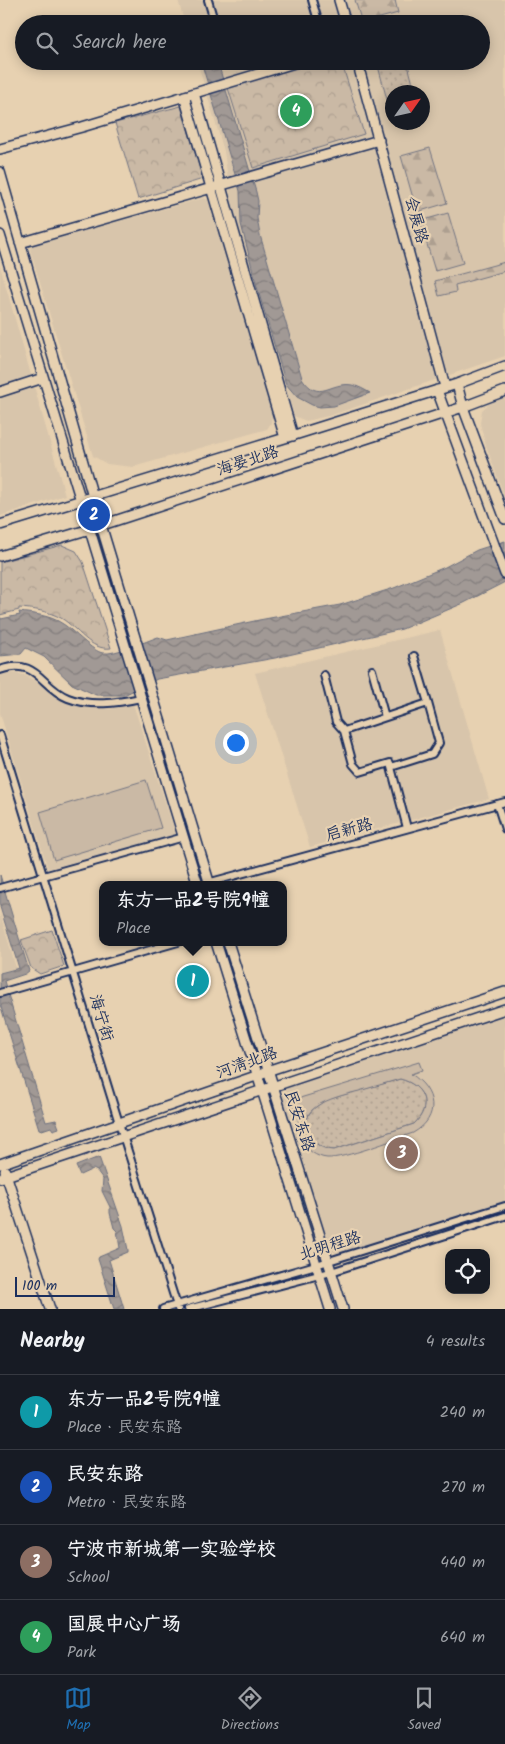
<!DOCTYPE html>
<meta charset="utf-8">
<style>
:root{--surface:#171b24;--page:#242831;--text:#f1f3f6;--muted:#9ea1a6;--line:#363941;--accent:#1f6fb2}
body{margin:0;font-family:Kalam,"LXGW WenKai TC",sans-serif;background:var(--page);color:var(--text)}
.controls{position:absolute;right:15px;bottom:15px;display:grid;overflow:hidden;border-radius:10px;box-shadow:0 2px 12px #0003}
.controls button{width:45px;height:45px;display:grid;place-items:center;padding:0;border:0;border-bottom:1px solid var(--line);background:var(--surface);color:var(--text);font:25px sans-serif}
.compass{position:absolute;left:385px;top:85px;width:45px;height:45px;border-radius:50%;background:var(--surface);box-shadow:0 2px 12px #0003;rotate:56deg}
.scale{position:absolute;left:15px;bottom:12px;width:100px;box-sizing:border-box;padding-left:5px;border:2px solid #1b2f5e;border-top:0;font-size:14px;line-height:18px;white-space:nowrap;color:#1b2f5e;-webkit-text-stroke:4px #e7d1b1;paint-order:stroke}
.you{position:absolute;left:235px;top:742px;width:18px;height:18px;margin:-12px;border:4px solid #fff;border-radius:50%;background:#1a73e8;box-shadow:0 0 0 8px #1a73e833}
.badge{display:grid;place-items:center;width:32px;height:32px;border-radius:50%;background:var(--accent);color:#fff;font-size:16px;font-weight:700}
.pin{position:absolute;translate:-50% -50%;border:2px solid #fff;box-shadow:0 1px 5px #0006}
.popup{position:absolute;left:99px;top:881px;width:188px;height:65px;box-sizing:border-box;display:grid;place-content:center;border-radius:10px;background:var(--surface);filter:drop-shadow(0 1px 4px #0005);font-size:16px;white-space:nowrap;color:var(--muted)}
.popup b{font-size:19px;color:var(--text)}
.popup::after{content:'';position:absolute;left:50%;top:100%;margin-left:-10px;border:10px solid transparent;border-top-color:var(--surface)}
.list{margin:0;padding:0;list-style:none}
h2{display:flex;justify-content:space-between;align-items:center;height:65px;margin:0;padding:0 20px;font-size:21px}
h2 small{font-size:16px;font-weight:400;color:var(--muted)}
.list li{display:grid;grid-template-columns:32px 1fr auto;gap:15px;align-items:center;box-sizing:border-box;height:75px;padding:0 20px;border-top:1px solid var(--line)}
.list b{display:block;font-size:19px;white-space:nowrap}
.list p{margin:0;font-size:16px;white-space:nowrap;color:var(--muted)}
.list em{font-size:16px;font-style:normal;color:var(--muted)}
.icon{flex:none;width:28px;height:28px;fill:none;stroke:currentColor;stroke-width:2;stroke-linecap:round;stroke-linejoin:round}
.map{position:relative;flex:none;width:505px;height:1309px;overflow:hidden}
.search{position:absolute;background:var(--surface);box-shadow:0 2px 12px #0003;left:15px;right:15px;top:15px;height:55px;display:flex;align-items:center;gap:12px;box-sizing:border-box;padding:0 18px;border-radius:28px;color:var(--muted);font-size:19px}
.sheet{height:365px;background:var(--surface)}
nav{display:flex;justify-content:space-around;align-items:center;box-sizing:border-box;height:70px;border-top:1px solid var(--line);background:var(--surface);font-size:14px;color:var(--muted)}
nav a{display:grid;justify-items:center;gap:2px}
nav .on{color:var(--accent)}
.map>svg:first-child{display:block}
.built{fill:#d8c5ab;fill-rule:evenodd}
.grass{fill:url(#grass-dots);stroke:#727482}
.forest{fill:url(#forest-firs);stroke:#727482}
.park{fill:url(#park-crowns);stroke:#727482}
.garden{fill:#cab9a5;stroke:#727482;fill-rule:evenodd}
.water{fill:url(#water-waves);stroke:#6b6f7f}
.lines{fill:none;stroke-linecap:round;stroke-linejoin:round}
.street-casing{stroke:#1b2f5e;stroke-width:10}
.secondary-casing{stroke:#1b2f5e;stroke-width:12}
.street{stroke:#e7d1b1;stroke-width:6}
.secondary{stroke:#e7d1b1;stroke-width:9}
.labels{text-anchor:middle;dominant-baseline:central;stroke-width:4.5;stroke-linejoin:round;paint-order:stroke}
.street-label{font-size:16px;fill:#1b2f5e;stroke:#e7d1b1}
</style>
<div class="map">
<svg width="505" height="1309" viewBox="0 0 505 1309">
<defs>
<pattern id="grass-dots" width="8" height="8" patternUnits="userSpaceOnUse" patternTransform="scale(1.25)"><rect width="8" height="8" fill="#cab9a5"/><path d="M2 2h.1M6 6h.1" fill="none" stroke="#ad9f90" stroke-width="1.8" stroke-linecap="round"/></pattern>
<pattern id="forest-firs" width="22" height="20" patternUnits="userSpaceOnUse" patternTransform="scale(1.25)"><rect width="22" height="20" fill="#cab9a5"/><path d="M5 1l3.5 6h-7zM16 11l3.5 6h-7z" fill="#ad9f90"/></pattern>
<pattern id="park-crowns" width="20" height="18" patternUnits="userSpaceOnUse" patternTransform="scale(1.25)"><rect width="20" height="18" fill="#cab9a5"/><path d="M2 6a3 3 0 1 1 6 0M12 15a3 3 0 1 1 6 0" fill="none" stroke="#ad9f90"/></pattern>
<pattern id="water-waves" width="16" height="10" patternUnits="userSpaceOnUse" patternTransform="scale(1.25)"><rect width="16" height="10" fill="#a19995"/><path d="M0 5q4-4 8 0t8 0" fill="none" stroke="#827d7d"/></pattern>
</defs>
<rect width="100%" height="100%" fill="#e7d1b1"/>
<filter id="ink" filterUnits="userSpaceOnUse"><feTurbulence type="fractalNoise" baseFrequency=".02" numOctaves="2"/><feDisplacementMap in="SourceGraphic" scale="10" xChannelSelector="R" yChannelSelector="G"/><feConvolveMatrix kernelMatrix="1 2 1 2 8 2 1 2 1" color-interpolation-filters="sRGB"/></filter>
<g filter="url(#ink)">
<path class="built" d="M 178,0 L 505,0 L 505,356 L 332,415 L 306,421 L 294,416 L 248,265 L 232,207 L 224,151 L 197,61 L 481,61 L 481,24 L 185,24 ZM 392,92 L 422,92 L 422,122 L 392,122 Z
M 204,198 L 208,200 L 272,414 L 271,423 L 267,429 L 133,467 L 107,464 L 93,456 L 30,250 L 32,245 Z
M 0,266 L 65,495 L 0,516 Z
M 505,397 L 505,498 L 485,443 L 480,423 L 482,410 L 489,404 Z
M 440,630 L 489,799 L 310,847 L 255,673 Z
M 10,672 L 24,675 L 39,683 L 52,695 L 80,706 L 110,709 L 133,704 L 176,835 L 48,869 L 0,713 L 0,674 Z
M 0,913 L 16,968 L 0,973 Z
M 505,1015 L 505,1202 L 346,1253 L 337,1253 L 330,1250 L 283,1103 L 283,1094 L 290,1085 Z"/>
<path class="grass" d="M 396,61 L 407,61 L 415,92 L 392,92 L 392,110 L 390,111 L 378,66 Z
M 400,1079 C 424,1085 433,1106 414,1124 L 334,1150 L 321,1148 L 309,1135 L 306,1122 L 309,1114 L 314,1108 L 325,1100 Z"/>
<path class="forest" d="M 355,0 L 395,0 L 398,13 L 362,23 Z
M 430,148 L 447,203 L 417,212 L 401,156 Z
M 448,213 L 463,263 L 435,271 L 420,221 Z
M 505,262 L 505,271 L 455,285 L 456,292 L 439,296 L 435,281 Z"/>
<path class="park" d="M 315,61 L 341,61 L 364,134 L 253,168 L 228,88 Z
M 181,106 L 203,179 L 138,199 L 115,123 Z
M 62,545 L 76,551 L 83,562 L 111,648 C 90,651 78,628 61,618 C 48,611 34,609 19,608 L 19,610 L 0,615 L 0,562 Z
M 52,930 L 64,966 L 40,974 L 31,968 L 21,940 Z"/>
<path class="garden" d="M 146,780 L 161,828 L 54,860 L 40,812 Z
M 419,1062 L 422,1070 L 411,1074 C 436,1090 441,1117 413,1133 C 393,1140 344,1159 327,1158 C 316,1157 307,1150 302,1141 C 296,1129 297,1119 304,1108 L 293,1110 L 290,1101 ZM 400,1079 C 424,1085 433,1106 414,1124 L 334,1150 C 323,1149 314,1145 309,1134 C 294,1105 340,1096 359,1091 C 373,1087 386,1083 400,1079 Z"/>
<path class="water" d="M 218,63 L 256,192 L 258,201 L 257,218 L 260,235 L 302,378 C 319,404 330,381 352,385 C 358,386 365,390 370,393 L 334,406 L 320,407 L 312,405 L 297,397 L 286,384 L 257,287 L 241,224 L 240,191 L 203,68 Z
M 505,541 L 505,582 L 464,603 L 402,629 L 275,658 L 157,679 L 124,695 L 96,695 L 72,684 L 44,657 L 26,648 L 21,654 L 0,656 L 0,617 L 1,619 L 20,615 L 19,612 C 34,614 50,615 63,624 C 73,630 93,652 103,653 C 114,655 147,641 158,637 L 167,640 L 259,620 L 340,605 L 394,588 L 445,567 L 477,550 Z
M 0,875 L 29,971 L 25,974 L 4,981 L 46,1122 L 56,1120 L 59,1128 L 53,1130 L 51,1127 L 42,1130 L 39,1129 L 0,1004 L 0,973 L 19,968 L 0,907 Z
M 99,1157 L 123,1226 L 128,1250 L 128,1252 L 109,1260 L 124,1309 L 114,1309 L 98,1259 L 99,1257 L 120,1248 L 117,1231 L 114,1228 L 110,1213 L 110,1207 L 102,1191 L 103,1179 L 97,1171 L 93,1169 L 80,1175 L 76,1166 Z"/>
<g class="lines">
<defs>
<path id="street" d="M 208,0 L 215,24
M 312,0 L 319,24
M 414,656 L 428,703
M 0,670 C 38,657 40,687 68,698 C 91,707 117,703 141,698
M 372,670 L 385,717
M 324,675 L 336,722 L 344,731
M 0,735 L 119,1123 L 178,1309
M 391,767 L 432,754 L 439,743 L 428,703 L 344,731 L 353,764 L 360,772 L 390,763 L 392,771 L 407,828
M 497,804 L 505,829
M 200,885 L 505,802
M 0,888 L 184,837
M 0,993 L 178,942
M 163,1309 L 316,1265 L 505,1206
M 188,1309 L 331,1272 L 505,1216"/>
<path id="secondary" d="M 339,0 L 346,24
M 357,61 L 445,387
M 194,93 L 293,436
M 184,96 L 285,438
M 0,149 L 82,127 L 301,61
M 0,172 L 101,525 L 210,885
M 0,235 L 198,885
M 20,243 L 379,140
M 457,384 L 463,407 L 505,519
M 437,390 L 505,574
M 0,392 L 43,378
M 0,525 L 285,438 L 457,384 L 505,366
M 0,556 L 90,529 L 463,407 L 505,391
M 216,942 L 330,1309
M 228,942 L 343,1309
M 0,1164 L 256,1076 L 267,1071 L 505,992
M 5,1171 L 50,1309
M 0,1178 L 505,1009"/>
</defs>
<use href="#street" class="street-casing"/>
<use href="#secondary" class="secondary-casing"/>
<use href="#street" class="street"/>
<use href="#secondary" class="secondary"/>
</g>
</g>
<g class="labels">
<g class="street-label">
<text transform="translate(416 220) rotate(75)">会展路</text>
<text transform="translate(248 461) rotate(-18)">海晏北路</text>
<text transform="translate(349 830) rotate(-15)">启新路</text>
<text transform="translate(101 1018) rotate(73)">海宁街</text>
<text transform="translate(247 1063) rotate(-20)">河清北路</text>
<text transform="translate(299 1121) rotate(72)">民安东路</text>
<text transform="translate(330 1246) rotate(-17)">北明程路</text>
</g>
</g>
</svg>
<div class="controls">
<button><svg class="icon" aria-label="locate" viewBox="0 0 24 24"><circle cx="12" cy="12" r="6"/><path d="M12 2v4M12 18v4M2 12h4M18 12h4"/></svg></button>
</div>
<svg class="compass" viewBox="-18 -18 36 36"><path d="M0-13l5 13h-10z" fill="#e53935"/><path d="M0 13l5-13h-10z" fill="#9ea1a6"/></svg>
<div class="scale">100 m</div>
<div class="you"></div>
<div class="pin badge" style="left:193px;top:981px;background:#0f9aa8">1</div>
<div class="popup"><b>东方一品2号院9幢</b>Place</div>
<div class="pin badge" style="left:94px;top:515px;background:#1a4fb4">2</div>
<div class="pin badge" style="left:402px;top:1153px;background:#8d6e63">3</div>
<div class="pin badge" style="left:296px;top:111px;background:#2e9e5b">4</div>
<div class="search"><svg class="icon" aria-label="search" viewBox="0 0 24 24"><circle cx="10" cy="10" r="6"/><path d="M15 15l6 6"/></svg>Search here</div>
</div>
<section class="sheet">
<h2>Nearby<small>4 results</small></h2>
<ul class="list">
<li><span class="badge" style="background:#0f9aa8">1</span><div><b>东方一品2号院9幢</b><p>Place · 民安东路</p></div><em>240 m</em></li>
<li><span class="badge" style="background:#1a4fb4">2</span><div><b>民安东路</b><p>Metro · 民安东路</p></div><em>270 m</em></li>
<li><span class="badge" style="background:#8d6e63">3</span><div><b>宁波市新城第一实验学校</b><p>School</p></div><em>440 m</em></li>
<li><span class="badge" style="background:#2e9e5b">4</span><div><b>国展中心广场</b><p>Park</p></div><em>640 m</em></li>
</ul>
</section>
<nav>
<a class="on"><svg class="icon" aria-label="map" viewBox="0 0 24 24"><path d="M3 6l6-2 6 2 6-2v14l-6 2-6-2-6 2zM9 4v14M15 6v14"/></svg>Map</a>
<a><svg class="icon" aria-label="directions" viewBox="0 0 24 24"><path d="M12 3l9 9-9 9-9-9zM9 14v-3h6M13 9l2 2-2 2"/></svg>Directions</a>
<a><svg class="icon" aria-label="saved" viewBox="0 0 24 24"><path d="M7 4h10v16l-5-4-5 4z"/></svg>Saved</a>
</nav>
